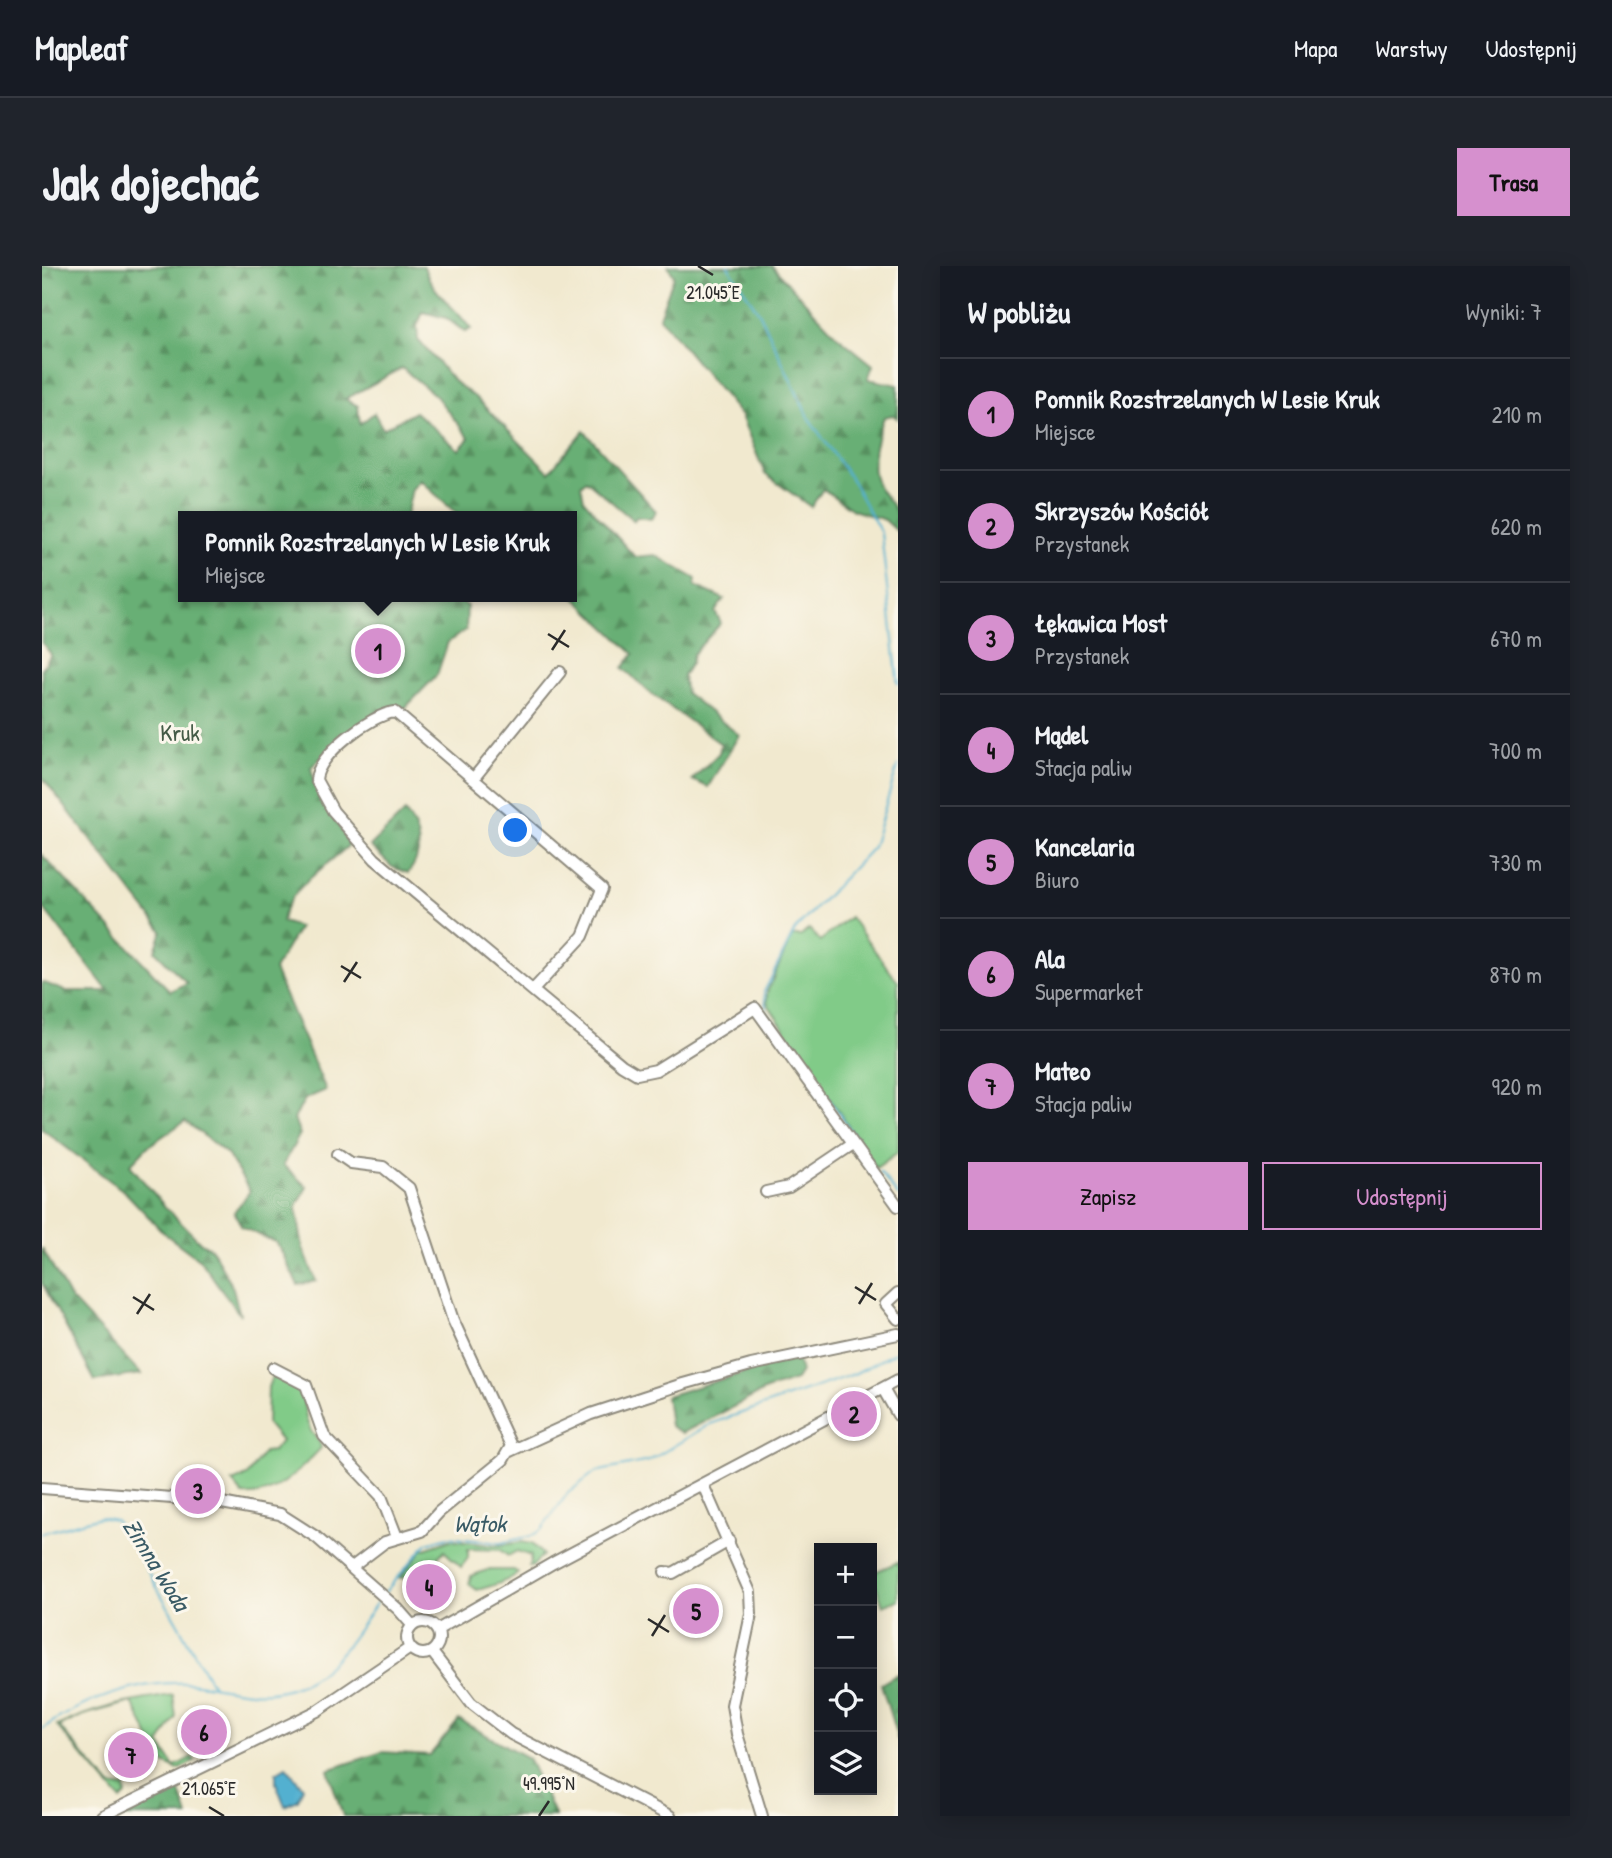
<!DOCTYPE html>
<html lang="pl">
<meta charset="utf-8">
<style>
:root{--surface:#171b24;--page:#20242c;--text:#f1f3f6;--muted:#9ea1a6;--line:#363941;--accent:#d690ce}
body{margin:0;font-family:"Patrick Hand",sans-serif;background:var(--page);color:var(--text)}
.controls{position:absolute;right:21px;bottom:21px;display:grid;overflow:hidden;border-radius:0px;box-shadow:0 4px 18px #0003}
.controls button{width:63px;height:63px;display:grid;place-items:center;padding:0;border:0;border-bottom:2px solid var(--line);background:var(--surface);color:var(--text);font:35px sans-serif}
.you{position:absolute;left:474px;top:565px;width:24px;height:24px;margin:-18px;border:5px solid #fff;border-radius:50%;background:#1a73e8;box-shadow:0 0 0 10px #1a73e833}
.badge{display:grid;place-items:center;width:46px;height:46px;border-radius:50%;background:var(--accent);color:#111;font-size:23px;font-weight:700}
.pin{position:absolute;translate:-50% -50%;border:4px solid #fff;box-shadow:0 2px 7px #0006}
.popup{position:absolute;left:136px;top:245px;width:399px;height:91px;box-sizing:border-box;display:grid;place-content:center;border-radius:0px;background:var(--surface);filter:drop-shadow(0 2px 5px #0005);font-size:23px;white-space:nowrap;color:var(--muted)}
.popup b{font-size:26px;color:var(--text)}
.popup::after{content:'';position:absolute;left:50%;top:100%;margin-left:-14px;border:14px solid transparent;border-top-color:var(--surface)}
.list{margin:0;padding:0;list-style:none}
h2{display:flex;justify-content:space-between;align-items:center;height:91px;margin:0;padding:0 28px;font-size:30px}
h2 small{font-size:23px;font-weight:400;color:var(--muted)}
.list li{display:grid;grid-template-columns:46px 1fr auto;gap:21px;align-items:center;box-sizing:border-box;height:112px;padding:0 28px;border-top:2px solid var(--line)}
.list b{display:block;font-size:26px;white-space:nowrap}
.list p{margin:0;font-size:23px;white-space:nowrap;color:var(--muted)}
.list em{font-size:23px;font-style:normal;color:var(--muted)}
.actions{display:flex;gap:14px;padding:21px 28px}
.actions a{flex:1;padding:16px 0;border:2px solid var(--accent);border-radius:0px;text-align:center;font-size:24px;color:var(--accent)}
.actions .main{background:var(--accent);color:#111}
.icon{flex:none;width:38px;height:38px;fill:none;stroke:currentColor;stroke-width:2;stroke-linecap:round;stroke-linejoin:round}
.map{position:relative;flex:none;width:856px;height:1550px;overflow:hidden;border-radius:0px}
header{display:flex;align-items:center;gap:42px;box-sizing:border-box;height:98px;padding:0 35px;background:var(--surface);border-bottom:2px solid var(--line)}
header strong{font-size:33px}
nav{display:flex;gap:38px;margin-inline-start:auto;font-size:24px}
.intro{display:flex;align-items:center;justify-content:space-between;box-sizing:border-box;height:168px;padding:0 42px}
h1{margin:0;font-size:49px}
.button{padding:18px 32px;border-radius:0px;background:var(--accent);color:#111;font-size:24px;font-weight:700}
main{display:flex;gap:42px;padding:0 42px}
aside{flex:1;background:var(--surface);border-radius:0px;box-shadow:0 4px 18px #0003}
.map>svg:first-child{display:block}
.grass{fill:#81cb88;stroke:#567b5a;stroke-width:2}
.forest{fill:url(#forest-firs);stroke:#4a6d50;stroke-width:2;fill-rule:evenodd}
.water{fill:#52b0d0;stroke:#3e6e7e;stroke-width:2}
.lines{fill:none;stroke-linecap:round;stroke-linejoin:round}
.stream{stroke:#52b0d0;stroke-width:2}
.minor-casing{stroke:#8e8a7d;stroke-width:14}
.minor{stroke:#fff;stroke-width:10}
.ticks{fill:none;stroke:#2b2b2b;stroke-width:2.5}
.labels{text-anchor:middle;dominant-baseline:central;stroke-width:6;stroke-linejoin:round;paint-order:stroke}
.park-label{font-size:23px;fill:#455b47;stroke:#fbf7ec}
.water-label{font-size:24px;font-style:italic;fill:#395a65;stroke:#fbf7ec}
.ticks-label{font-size:18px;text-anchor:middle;fill:#2b2b2b;stroke:#fbf7ec;stroke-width:6;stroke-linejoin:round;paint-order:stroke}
</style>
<header>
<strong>Mapleaf</strong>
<nav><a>Mapa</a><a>Warstwy</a><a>Udostępnij</a></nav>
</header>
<div class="intro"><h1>Jak dojechać</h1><a class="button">Trasa</a></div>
<main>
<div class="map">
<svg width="856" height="1550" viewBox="0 0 856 1550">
<defs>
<pattern id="forest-firs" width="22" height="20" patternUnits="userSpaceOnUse" patternTransform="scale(1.75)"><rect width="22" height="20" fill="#68af74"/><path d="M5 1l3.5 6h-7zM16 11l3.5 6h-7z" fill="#568f5f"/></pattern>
</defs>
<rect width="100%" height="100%" fill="#fbf7ec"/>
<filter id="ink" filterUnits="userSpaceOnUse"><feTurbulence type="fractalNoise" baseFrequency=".0143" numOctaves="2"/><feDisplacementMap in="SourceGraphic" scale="14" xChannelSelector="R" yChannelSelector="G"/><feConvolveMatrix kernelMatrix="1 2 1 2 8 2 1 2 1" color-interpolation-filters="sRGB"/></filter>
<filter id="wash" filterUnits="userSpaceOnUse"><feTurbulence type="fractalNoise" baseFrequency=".00686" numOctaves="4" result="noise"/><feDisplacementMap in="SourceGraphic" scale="28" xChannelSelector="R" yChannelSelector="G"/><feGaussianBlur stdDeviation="1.57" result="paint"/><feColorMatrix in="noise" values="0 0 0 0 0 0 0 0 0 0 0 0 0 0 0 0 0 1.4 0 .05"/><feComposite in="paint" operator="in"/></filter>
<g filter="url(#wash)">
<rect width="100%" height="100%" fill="#f1e9cf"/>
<path class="grass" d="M 808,651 L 856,716 L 856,886 L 834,902 L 725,737 L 725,726 L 750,670 L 759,670 L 767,663 L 778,675 Z
M 230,1111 C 273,1118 255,1134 268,1163 C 271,1171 278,1172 279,1182 C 259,1203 232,1233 201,1229 L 190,1216 L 205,1210 L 222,1186 L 231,1185 L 239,1175 L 225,1158 L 226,1121 Z
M 408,1274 L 452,1280 L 480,1276 L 490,1278 L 501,1289 L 490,1301 L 487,1300 L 489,1290 L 475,1285 L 466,1290 L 458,1284 L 426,1283 L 426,1292 L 419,1301 L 402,1285 L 378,1310 L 358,1312 L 380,1284 Z
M 856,1296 L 856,1334 L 841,1340 L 830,1307 Z
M 445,1304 L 472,1304 L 476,1307 C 467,1315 447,1321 435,1324 L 427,1318 L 429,1310 Z
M 131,1429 L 134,1451 L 118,1477 L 132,1501 L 150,1491 L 153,1495 L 136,1504 L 120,1496 L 90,1436 L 41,1449 L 17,1461 L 69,1520 L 83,1522 L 84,1529 L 79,1534 L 15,1460 C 53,1441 89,1435 131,1429 Z"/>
<path class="forest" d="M 0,0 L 382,0 C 388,25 414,42 429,63 L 423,66 L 404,52 L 381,46 L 375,60 L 376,74 L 414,117 L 433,131 L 507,206 L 542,165 L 614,245 L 609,253 L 594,251 L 592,255 L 544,214 L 539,219 L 542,234 L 593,291 L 613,289 L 654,313 L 653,320 L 682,333 L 673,346 L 679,357 L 651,388 L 649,397 L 641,410 L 644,427 L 697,469 L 666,521 L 650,514 L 677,487 L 679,478 L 607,426 L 581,402 L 592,388 L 530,329 L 530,250 L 417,250 L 378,214 L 370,223 L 364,250 L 142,250 L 142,331 L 415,331 L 425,340 L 424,364 L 406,376 L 395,409 L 363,442 L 321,455 L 269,501 L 272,515 L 307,579 C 285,600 243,625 240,656 L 257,661 L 232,704 L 284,824 L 263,833 L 252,853 L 258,868 L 241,899 L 265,921 L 254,941 L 261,982 L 274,1015 L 256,1019 L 235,977 L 200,961 L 192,946 L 208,925 L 185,888 L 143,855 L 105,881 L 88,899 L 124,942 L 159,977 L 170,983 L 191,1022 L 198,1049 L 158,994 L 123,968 L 83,926 L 0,863 L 0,716 L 23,725 L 66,725 L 0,640 L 0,589 L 128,725 L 145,717 L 113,685 L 120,665 L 0,511 L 0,403 L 9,388 L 0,377 ZM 360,102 L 393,129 L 427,172 L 417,184 L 373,146 L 341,163 L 332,147 L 318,158 L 316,140 L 303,133 Z
M 626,0 L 730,0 L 795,70 L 831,99 L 826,113 L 856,119 L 856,153 L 851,149 L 842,151 C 835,168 828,194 833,212 C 840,237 856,230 856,266 L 843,254 L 811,244 L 781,223 L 769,241 L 723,208 L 699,150 L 617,51 L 632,10 Z
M 363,546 C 379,565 382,588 366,607 L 350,601 L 328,580 Z
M 0,982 L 27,1031 L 99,1108 L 53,1115 L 0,1017 Z
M 754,1085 L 759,1106 L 754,1114 L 724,1124 L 640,1167 L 628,1160 L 624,1130 L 734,1097 Z
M 856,1408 L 856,1474 L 839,1418 Z
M 417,1454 L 486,1492 L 513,1550 L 301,1550 L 286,1504 L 340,1486 L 388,1489 Z
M 137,1523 L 146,1550 L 82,1550 Z"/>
<path class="water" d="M 244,1501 L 261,1521 L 256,1534 L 243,1540 L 234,1517 L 234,1507 Z"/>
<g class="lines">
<path class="stream" d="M 686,0 L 718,48 L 766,151 L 809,213 L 839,267 L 856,418
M 777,818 L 724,745 L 722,726 L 753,664 L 831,581 L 856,499
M 784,828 L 817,877
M 838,906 L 856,930
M 0,1267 L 58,1251 L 73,1254 L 88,1274 L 171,1420
M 343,1326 L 385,1277 L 406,1271 L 458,1277 L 489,1270 L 499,1264 L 526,1227 L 553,1206 L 607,1195 L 668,1158 L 812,1108 L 856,1085
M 0,1463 C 38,1435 98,1414 147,1417 C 193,1421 222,1438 267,1414 C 297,1397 318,1361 337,1333"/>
</g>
</g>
<g filter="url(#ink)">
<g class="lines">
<defs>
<path id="minor" d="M 431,513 L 518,406
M 491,724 L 541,670 L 560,623 L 353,446 C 328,449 275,489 274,514 L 291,545 L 333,593 L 580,799 L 595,808 L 614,804 L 713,742 L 856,940
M 296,888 L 309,897 L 341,901 L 367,922 L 411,1054 L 469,1180 L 461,1194 L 397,1246 L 380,1265 L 343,1276 L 309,1302
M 724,926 L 747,921 L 811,878
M 856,1027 L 844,1038 L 856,1053
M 231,1102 L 264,1119 L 282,1170 L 339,1230 L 355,1271
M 841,1123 L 856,1149
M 468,1185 L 549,1148 L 641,1118 L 709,1099 L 856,1068
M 661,1219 L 708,1326 L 709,1348 L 690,1439 L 695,1468 L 720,1550
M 0,1222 L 169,1235 L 238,1248 L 274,1271 L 356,1343 L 370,1359
M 623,1306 L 631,1307 L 687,1275
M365 1372a16 16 0 1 1 32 0a16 16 0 1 1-32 0Z
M 395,1364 L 511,1297 L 856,1114
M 390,1386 L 429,1437 L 469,1468 L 628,1550
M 60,1550 L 275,1445 L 368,1382"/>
</defs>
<use href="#minor" class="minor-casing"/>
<use href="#minor" class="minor"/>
</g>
</g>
<path class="ticks" d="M 656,0 L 671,9M 506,368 L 527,381M 510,384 L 523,364M 299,700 L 319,712M 302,716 L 315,696M 813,1021 L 834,1034M 91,1031 L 112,1044M 817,1038 L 830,1017M 95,1048 L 108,1028M 606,1353 L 627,1366M 610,1370 L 623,1349M 167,1541 L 182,1550M 497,1550 L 507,1535"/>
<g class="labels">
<g class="park-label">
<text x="138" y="466">Kruk</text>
</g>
<g class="water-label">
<text x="438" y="1257">Wątok</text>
<text transform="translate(115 1298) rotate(58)">Zimna Woda</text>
</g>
</g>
<g class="ticks-label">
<text x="671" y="33">21.045°E</text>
<text x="507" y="1524">49.995°N</text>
<text x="167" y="1529">21.065°E</text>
</g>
</svg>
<div class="controls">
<button>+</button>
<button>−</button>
<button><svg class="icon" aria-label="locate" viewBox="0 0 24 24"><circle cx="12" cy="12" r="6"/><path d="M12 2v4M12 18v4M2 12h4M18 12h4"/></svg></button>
<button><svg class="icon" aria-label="layers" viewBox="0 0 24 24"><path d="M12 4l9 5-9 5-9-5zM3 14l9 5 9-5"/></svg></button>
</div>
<div class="you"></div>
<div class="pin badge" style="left:336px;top:385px">1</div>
<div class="popup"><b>Pomnik Rozstrzelanych W Lesie Kruk</b>Miejsce</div>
<div class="pin badge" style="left:812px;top:1148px">2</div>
<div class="pin badge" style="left:156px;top:1225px">3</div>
<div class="pin badge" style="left:387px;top:1321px">4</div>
<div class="pin badge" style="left:654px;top:1345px">5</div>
<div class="pin badge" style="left:162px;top:1466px">6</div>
<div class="pin badge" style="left:89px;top:1489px">7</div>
</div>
<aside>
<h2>W pobliżu<small>Wyniki: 7</small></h2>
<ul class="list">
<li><span class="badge">1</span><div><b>Pomnik Rozstrzelanych W Lesie Kruk</b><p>Miejsce</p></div><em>210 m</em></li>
<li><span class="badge">2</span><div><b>Skrzyszów Kościół</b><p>Przystanek</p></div><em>620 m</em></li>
<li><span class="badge">3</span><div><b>Łękawica Most</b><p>Przystanek</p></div><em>670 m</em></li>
<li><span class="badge">4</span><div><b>Mądel</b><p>Stacja paliw</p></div><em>700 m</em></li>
<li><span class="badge">5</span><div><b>Kancelaria</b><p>Biuro</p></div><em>730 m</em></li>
<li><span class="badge">6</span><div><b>Ala</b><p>Supermarket</p></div><em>870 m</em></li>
<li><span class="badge">7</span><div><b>Mateo</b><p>Stacja paliw</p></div><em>920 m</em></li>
</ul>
<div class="actions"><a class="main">Zapisz</a><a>Udostępnij</a></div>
</aside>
</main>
